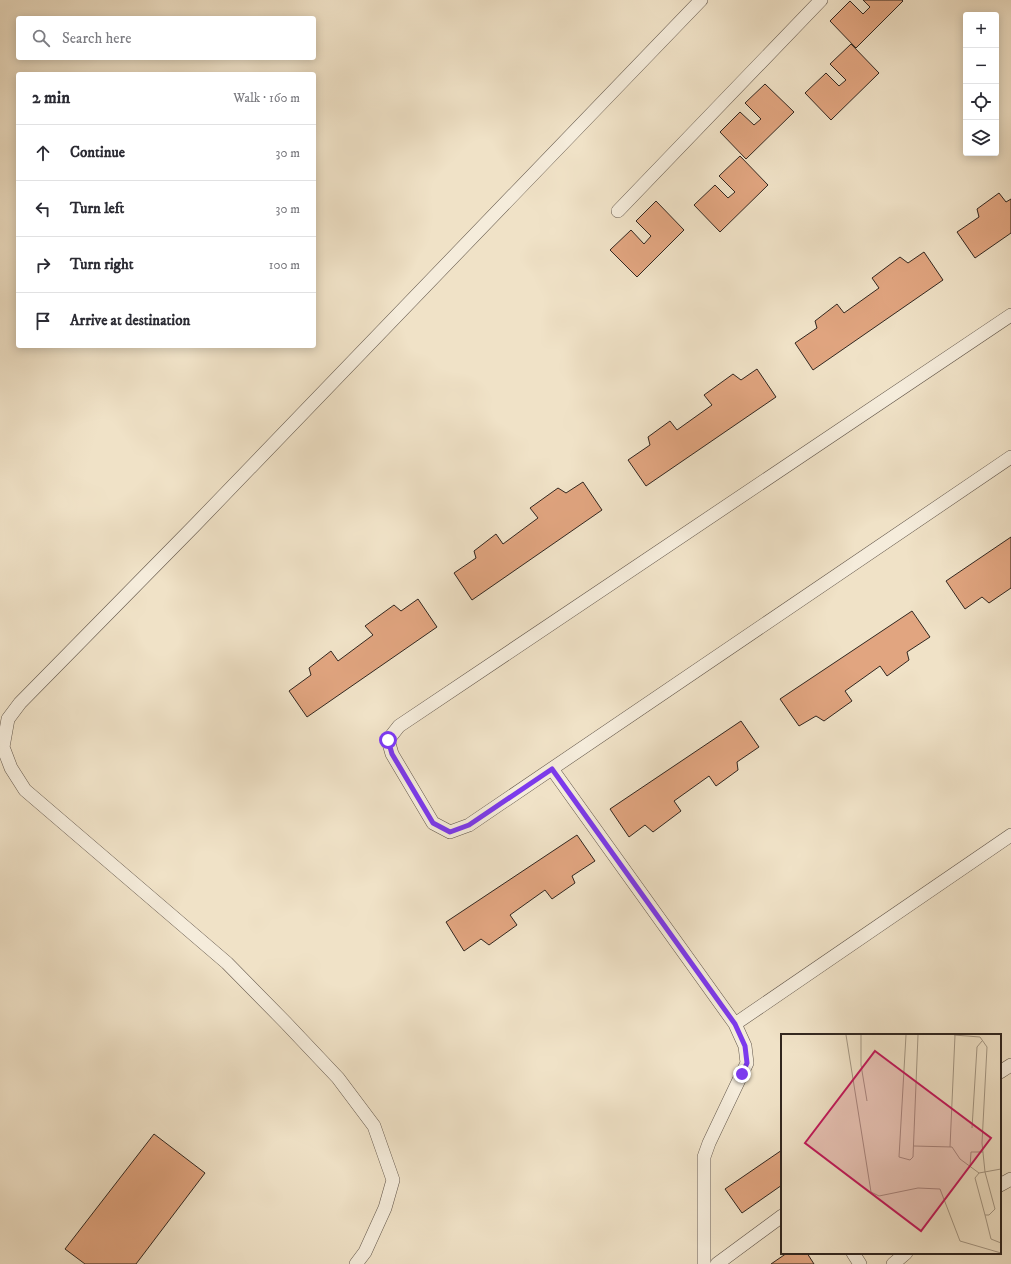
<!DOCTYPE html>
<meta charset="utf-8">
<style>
:root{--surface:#fff;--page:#f2f2f3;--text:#2b2b33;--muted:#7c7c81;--line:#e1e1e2}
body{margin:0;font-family:"IM FELL DW Pica",serif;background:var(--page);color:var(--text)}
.controls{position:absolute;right:12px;top:12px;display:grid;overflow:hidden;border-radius:4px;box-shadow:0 2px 10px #0003}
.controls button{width:36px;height:36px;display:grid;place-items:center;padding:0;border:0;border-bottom:1px solid var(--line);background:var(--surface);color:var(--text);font:20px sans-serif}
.stop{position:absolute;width:12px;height:12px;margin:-9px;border:3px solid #7c3aed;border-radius:50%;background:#fff}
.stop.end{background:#7c3aed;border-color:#fff;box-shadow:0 1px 4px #0008}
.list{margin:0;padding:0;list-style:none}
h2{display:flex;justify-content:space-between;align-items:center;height:52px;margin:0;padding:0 16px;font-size:17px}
h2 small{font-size:13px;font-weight:400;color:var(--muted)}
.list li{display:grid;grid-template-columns:26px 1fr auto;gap:12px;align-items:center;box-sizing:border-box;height:56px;padding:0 16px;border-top:1px solid var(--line)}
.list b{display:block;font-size:15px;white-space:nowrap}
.list em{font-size:13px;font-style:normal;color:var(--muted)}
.icon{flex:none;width:22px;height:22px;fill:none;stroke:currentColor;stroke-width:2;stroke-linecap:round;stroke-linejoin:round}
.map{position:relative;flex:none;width:1011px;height:1264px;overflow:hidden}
.search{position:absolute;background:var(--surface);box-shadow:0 2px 10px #0003;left:16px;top:16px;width:300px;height:44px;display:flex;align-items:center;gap:10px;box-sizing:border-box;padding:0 14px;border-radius:4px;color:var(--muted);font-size:15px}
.panel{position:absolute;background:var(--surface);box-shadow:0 2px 10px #0003;left:16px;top:72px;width:300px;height:276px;border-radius:4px}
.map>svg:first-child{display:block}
.building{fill:#e1a580;stroke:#31261f}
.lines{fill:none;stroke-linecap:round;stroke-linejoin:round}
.lane-casing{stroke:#615549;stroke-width:14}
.lane{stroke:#f5ecdb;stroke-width:13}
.route{stroke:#7c3aed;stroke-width:5}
.inset-road{fill:none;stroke:#a49784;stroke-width:1}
.view{fill:#c2185b;fill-opacity:0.15;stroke:#c2185b;stroke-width:2}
.inset-edge{fill:none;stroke:#31261f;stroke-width:2}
</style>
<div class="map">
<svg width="1011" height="1264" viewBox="0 0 1011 1264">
<rect width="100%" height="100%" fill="#f0e2c7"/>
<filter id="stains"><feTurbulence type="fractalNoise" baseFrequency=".005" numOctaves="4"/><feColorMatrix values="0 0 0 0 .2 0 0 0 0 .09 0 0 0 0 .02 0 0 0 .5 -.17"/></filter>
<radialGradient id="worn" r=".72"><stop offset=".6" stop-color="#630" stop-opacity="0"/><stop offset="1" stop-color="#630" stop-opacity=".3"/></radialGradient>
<path class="building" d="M 863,0 L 902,0 L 903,1 L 856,48 L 830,21 L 850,1 L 863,14 L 870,7 Z
M 851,44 L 879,73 L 831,120 L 805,93 L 826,73 L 839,86 L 846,80 L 830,64 Z
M 765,84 L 794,112 L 746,159 L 720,132 L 740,112 L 754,125 L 761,119 L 745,103 Z
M 740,156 L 768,185 L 720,232 L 694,205 L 715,185 L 728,198 L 735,192 L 719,176 Z
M 999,193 L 1006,202 L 1011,199 L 1011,233 L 975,258 L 957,232 L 979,217 L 977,209 Z
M 656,201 L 684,230 L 637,277 L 610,250 L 631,230 L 644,244 L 651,236 L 636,221 Z
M 924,252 L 943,280 L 813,370 L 795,343 L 817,328 L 815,321 L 837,304 L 844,313 L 879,288 L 872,278 L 900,257 L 908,263 Z
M 757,369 L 776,397 L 646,486 L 628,460 L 650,445 L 648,437 L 670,421 L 677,430 L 712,405 L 704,395 L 733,374 L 741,380 Z
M 583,482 L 602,510 L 472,600 L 454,573 L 476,558 L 474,551 L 496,534 L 503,544 L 538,518 L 530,508 L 558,488 L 566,493 Z
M 1011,537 L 1011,588 L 989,603 L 982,597 L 965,609 L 946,581 Z
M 418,599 L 437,627 L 307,717 L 289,691 L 311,675 L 309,668 L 331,651 L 338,661 L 373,635 L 365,626 L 394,605 L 401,611 Z
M 912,611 L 930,637 L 907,652 L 909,660 L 887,676 L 880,666 L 845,691 L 852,701 L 824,721 L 816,716 L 799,726 L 780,699 Z
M 741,721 L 759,747 L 737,762 L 738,770 L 716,786 L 709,776 L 674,801 L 681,811 L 653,832 L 645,825 L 629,837 L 610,809 Z
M 577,835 L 595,861 L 572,876 L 575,883 L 552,899 L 545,890 L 510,915 L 517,925 L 489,945 L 481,939 L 464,951 L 446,922 Z
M 154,1134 L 205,1173 L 136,1264 L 85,1264 L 65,1249 Z
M 782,1150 L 782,1185 L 742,1213 L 725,1189 Z
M 787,1253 L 807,1253 L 814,1264 L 771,1264 Z"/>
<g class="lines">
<defs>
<path id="lane" d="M 618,211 L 821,0
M 1011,315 L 399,726 L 388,740 L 392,754 L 433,823 L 450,832 L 469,825 L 1011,457
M 552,769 L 735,1024 L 745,1046 L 747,1063 L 709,1143 L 704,1157 L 704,1264
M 735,1024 L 1011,835
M 1000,1072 L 1011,1065
M 1000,1185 L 1011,1179
M 853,1253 L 860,1264
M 356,1264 L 365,1252 L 385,1208 L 393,1180 L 374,1126 L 338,1078 L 285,1022 L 227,963 L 25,790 L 11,768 L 3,747 L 8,719 L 20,703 L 196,524 L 701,0
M 717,1264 L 782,1216
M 893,1264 L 906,1253"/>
</defs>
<use href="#lane" class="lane-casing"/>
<use href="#lane" class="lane"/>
</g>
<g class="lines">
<path class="route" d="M 388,740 L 392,754 L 433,823 L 450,832 L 469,825 L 552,769 L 735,1024 L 745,1046 L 747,1063 L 742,1074"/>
</g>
<g transform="translate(781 1034)">
<rect width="220" height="220" fill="#f0e2c7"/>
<path class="inset-road" d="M 65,1 L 90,158 L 98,162 L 137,154 L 159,155 L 179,207 L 220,219M 80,1 L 80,31 L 86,67M 125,1 L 118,123 L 129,126 L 132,123 L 137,1M 173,1 L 199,3 L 206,13 L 201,109 L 204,138 L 214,175 L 208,181 L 204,181 L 194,144 L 198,139M 191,94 L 196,13 L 201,7M 133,112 L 171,113 L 179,125 L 198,139 L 220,135M 169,113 L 174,1M 189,133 L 190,118 L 202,118M 204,181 L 210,205 L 220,209"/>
<path class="view" d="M 94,17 L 210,104 L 140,197 L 24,109 Z"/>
<rect width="220" height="220" class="inset-edge"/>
</g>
<rect width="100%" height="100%" filter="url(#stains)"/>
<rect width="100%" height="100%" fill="url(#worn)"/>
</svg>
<div class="controls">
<button>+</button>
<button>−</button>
<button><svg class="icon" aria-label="locate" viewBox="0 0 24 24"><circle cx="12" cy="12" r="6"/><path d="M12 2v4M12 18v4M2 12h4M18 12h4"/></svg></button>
<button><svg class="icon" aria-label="layers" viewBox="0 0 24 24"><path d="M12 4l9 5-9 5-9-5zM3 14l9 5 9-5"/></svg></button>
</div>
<div class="stop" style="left:388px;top:740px"></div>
<div class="stop end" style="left:742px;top:1074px"></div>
<div class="search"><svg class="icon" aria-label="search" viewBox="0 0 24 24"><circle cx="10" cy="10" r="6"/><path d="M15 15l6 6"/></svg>Search here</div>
<section class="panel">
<h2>2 min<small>Walk · 160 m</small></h2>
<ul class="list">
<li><svg class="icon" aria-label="ahead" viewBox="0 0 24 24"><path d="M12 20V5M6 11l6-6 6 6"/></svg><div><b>Continue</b></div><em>30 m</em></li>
<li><svg class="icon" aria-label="left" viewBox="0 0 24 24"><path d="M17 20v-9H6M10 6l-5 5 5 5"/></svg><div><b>Turn left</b></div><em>30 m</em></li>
<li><svg class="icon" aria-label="right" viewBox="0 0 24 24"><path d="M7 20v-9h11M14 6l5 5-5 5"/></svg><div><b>Turn right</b></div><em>100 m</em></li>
<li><svg class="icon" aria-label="arrive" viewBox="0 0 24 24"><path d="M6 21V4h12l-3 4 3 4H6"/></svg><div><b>Arrive at destination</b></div></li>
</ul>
</section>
</div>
